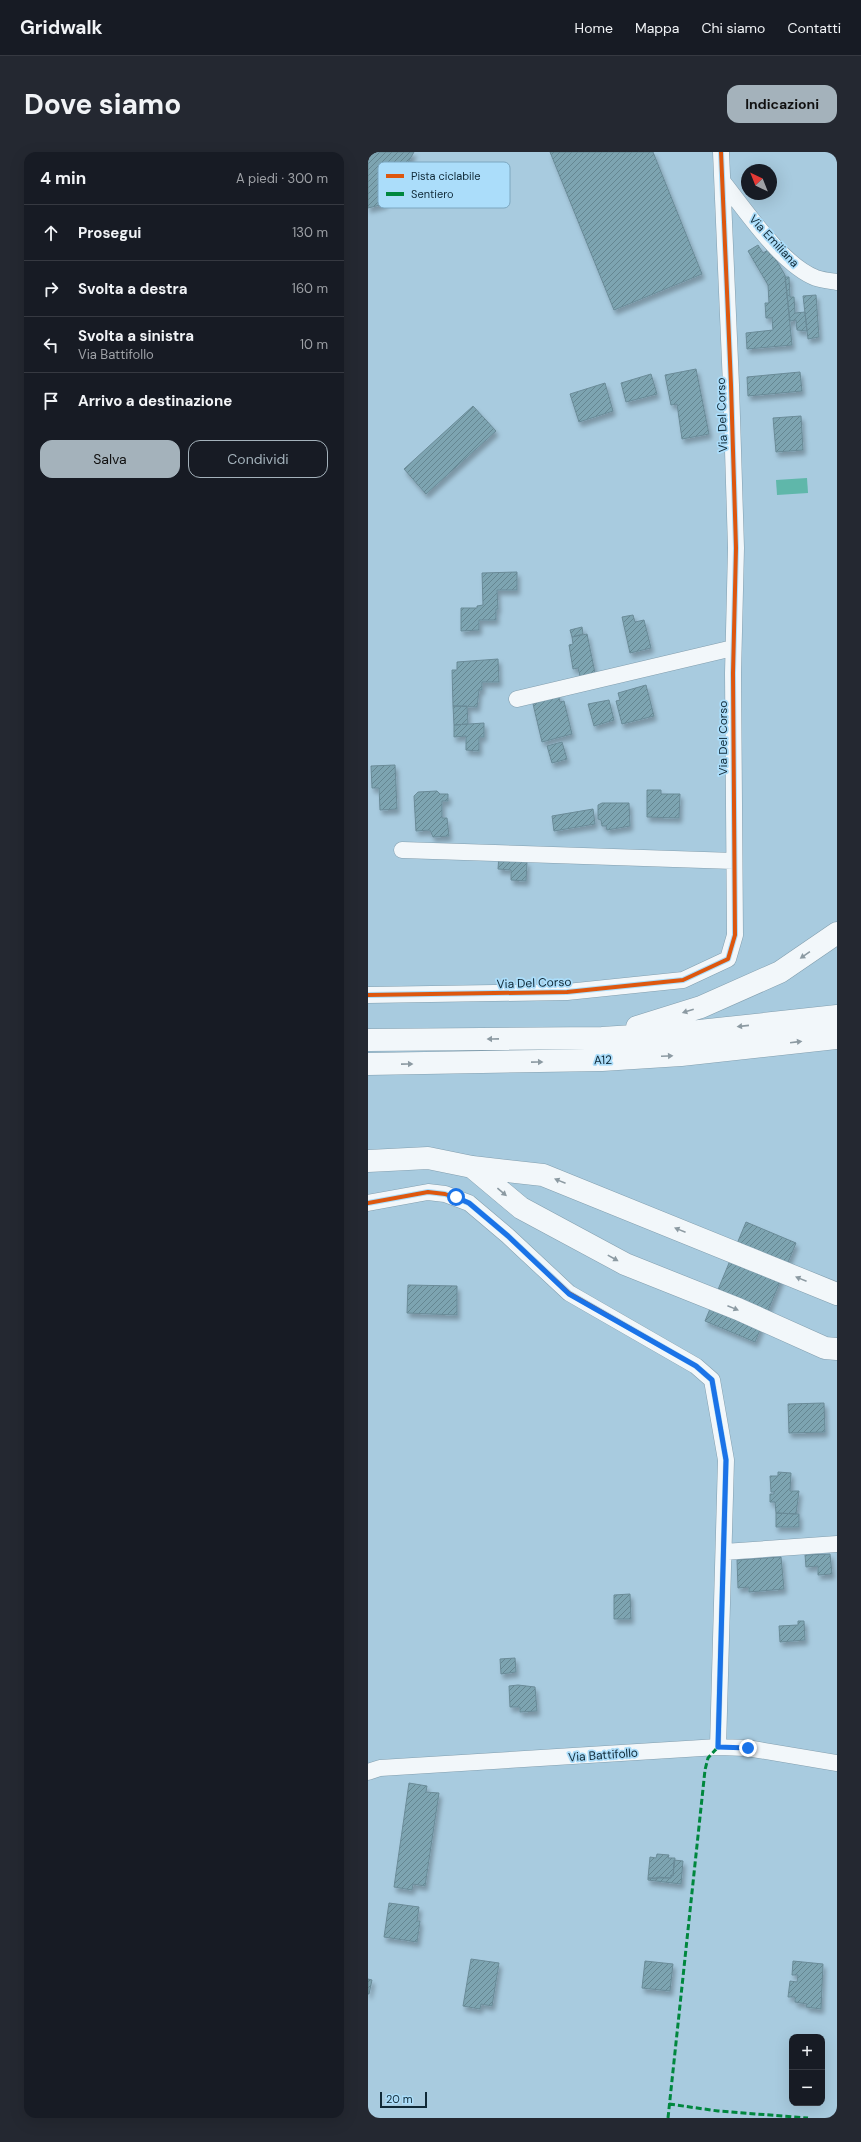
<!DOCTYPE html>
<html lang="it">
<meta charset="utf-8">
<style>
:root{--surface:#171b24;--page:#242831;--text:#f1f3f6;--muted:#9ea1a6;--line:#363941;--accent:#a4b2bb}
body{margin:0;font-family:"DM Sans",sans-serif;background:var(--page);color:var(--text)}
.controls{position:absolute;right:12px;bottom:12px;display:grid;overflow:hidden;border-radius:8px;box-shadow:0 4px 16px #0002}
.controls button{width:36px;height:36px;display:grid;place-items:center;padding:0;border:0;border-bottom:1px solid var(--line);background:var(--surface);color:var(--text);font:20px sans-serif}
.compass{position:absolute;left:373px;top:12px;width:36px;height:36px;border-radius:50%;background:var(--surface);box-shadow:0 4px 16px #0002;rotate:317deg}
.scale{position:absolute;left:12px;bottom:10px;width:47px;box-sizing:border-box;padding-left:4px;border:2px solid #0f2937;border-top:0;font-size:11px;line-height:14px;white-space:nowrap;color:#0f2937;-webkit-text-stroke:3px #abddfa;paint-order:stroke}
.stop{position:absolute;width:12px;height:12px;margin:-9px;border:3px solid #1a73e8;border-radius:50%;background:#fff}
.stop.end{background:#1a73e8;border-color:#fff;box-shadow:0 1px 4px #0008}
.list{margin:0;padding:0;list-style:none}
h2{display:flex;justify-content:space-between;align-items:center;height:52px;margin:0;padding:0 16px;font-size:17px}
h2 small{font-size:13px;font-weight:400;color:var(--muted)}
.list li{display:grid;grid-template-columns:26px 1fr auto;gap:12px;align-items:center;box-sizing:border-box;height:56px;padding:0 16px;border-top:1px solid var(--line)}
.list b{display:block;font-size:15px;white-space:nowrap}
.list p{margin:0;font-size:13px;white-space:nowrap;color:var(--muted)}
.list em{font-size:13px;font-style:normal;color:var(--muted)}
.actions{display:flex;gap:8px;padding:12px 16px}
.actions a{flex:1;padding:9px 0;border:1px solid var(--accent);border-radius:12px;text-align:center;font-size:14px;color:var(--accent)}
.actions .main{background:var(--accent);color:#111}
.icon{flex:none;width:22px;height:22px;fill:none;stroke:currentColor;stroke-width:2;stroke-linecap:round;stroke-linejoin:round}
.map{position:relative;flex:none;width:469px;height:1966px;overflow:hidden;border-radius:12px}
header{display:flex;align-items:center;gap:24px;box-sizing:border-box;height:56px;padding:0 20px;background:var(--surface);border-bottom:1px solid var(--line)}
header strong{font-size:19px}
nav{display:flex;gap:22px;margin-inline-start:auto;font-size:14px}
.intro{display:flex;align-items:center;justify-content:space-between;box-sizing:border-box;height:96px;padding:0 24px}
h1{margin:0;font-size:28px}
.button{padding:10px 18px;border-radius:12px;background:var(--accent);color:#111;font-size:14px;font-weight:700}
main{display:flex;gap:24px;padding:0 24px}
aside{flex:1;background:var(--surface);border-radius:12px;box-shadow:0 4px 16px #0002}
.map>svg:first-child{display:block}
.water{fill:#5fb7aa}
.building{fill:url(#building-hatch);stroke:#6a8b98;filter:url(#shadow)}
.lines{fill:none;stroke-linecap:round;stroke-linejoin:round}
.street-casing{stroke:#829eae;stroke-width:17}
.highway-casing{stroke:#829eae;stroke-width:23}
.street{stroke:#f2f7fa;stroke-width:16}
.highway{stroke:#f2f7fa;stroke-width:22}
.quiet{stroke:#00873e;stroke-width:3;stroke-dasharray:6 3;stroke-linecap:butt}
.cycleway-casing{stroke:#abddfa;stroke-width:6}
.cycleway{stroke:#dd570e;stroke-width:4}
.oneway{fill:#8c9aa2}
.route{stroke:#1a73e8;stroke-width:5}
.labels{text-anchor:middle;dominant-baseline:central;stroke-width:3.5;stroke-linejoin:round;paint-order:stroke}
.street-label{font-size:12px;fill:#0f2937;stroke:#abddfa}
.key{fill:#abddfa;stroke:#7ca7c0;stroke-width:1}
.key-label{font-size:11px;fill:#0f2937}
</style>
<header>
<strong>Gridwalk</strong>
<nav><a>Home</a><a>Mappa</a><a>Chi siamo</a><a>Contatti</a></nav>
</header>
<div class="intro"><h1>Dove siamo</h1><a class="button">Indicazioni</a></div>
<main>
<aside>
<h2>4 min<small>A piedi · 300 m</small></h2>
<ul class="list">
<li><svg class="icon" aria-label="ahead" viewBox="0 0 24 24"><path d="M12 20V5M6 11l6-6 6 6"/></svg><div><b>Prosegui</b></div><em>130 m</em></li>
<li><svg class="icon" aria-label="right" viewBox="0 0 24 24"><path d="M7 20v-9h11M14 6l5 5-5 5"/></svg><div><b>Svolta a destra</b></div><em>160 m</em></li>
<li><svg class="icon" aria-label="left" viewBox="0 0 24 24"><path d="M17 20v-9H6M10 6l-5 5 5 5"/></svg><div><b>Svolta a sinistra</b><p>Via Battifollo</p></div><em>10 m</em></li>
<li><svg class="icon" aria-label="arrive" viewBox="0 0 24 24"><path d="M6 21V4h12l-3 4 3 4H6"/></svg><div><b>Arrivo a destinazione</b></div></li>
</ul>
<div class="actions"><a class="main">Salva</a><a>Condividi</a></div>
</aside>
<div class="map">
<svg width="469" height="1966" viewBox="0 0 469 1966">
<defs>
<pattern id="building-hatch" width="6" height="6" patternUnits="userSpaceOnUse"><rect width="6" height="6" fill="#7da4b1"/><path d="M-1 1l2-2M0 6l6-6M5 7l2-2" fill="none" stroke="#658691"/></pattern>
<filter id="shadow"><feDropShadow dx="2.5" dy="4.5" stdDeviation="2" flood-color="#0004"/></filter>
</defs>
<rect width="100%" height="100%" fill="#a8cbdf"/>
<path class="water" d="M 439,326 L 440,341 L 409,343 L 408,328 Z"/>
<path class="building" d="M 0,0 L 46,0 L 16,52 L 0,56 Z
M 182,0 L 285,0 L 334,122 L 246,158 Z
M 390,93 L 395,101 L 400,98 L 402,102 L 404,101 L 417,123 L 424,193 L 379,197 L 378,181 L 405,178 L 404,166 L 398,166 L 397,151 L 401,151 L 400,133 L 380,99 Z
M 417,125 L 421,125 L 422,145 L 426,145 L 427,161 L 437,160 L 439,179 L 429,178 L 428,168 L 422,169 Z
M 448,143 L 451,185 L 440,187 L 435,144 Z
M 328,217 L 341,282 L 314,287 L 309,252 L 303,253 L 297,223 Z
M 432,220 L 434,239 L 380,244 L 379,225 Z
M 283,222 L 289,242 L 258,250 L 253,231 Z
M 237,231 L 245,259 L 211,270 L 202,242 Z
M 105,254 L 128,279 L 58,342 L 36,317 Z
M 433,264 L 435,298 L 408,300 L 405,266 Z
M 149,420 L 149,438 L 129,438 L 130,457 L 128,457 L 128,468 L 111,468 L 111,478 L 93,479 L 93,456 L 109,456 L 109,454 L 115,453 L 114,421 Z
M 265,463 L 267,470 L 276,468 L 283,496 L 262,501 L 254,465 Z
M 214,475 L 215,482 L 204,485 L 202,478 Z
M 219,482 L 227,521 L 212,524 L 210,516 L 205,517 L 201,493 L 205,492 L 204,485 Z
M 130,507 L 131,530 L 114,530 L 114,538 L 111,538 L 109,555 L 85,554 L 84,518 L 89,518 L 89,510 Z
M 278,533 L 286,564 L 254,572 L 248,549 L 252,548 L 250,541 Z
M 190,541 L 192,550 L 196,549 L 204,582 L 174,590 L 165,552 L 171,550 L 170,546 Z
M 241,548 L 246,568 L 226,574 L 220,552 Z
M 85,554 L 99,554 L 100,572 L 86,573 Z
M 116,571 L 116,585 L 111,585 L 111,599 L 98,598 L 98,584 L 86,585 L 86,573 Z
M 194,590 L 199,607 L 184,611 L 179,594 Z
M 27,613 L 29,657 L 12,658 L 11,636 L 4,636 L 3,614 Z
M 279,638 L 293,638 L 293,642 L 312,642 L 311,666 L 279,665 Z
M 69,639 L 72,642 L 80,642 L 80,649 L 74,649 L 74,666 L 79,666 L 81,684 L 65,685 L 62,678 L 48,679 L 46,644 L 50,640 Z
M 234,651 L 261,651 L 262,674 L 239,678 L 238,674 L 234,674 L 233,668 L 230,667 L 230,653 Z
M 225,657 L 227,672 L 186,679 L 184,664 Z
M 131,704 L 159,710 L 158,729 L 143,728 L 143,718 L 130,717 Z
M 378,1070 L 428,1091 L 387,1190 L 337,1169 Z
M 40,1133 L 89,1134 L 89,1163 L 39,1161 Z
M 456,1251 L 457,1280 L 421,1281 L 420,1252 Z
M 410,1320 L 423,1321 L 422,1339 L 431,1339 L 428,1362 L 408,1361 L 407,1350 L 402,1350 L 402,1342 L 406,1342 L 406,1340 L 403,1340 L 402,1324 L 410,1324 Z
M 408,1361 L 431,1362 L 431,1375 L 408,1375 Z
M 462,1402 L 464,1422 L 450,1423 L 450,1414 L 438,1415 L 437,1403 Z
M 413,1405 L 416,1437 L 381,1440 L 381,1435 L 370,1436 L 369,1408 Z
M 262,1442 L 263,1467 L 246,1467 L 246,1443 Z
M 430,1469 L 436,1469 L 437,1488 L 412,1490 L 411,1474 L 430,1473 Z
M 147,1506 L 148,1520 L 133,1522 L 132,1507 Z
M 150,1533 L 167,1535 L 169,1559 L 152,1560 L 152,1555 L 142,1555 L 141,1534 Z
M 41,1631 L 59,1634 L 58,1640 L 71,1641 L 57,1734 L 45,1732 L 44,1738 L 26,1735 Z
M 289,1702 L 301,1703 L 300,1706 L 307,1706 L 305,1724 L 303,1723 L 303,1726 L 280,1726 L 282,1705 L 288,1706 Z
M 306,1708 L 315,1709 L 313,1732 L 280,1728 L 280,1726 L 288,1727 L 289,1725 L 303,1726 L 303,1723 L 305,1724 Z
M 21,1751 L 51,1755 L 49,1769 L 52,1769 L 49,1790 L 16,1785 Z
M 103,1807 L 131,1811 L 124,1854 L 113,1852 L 112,1857 L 95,1854 Z
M 277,1809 L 305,1812 L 302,1839 L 274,1836 Z
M 425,1809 L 455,1812 L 453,1857 L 438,1855 L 439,1852 L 427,1850 L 427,1845 L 420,1845 L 422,1829 L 429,1830 L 430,1823 L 424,1823 Z
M 0,1827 L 4,1828 L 1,1842 L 0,1842 Z"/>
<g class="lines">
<defs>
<path id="street" d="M 355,30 C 378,59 414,113 448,126 C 454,128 462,129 469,130
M 149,547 L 365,496
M 34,698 L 366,709
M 0,843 L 199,840 L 315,828 L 360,807 L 367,783 L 365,521 L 368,396 L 363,233 L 353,0
M 0,1051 L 60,1040 L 77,1042 L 101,1051 L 140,1084 L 201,1141 L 328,1214 L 344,1228 L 358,1308 L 350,1595
M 356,1400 L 469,1392
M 0,1620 L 12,1616 L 350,1595 L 379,1596 L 469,1611"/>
<path id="highway" d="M 269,875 L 333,855 L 412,820 L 469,781
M 0,888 L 234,886 L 313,881 L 469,864
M 0,912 L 234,908 L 313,903 L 469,886
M 0,1009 L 60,1006 L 104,1015 L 175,1023 L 469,1142
M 104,1015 L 153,1056 L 257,1112 L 370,1157 L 457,1196 L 469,1197"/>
</defs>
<use href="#street" class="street-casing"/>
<use href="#highway" class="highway-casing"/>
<use href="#street" class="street"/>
<use href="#highway" class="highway"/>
<path class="quiet" d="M 301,1952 L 350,1959 L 440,1966
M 300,1966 L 337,1618 L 340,1606 L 350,1595"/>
<defs>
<path id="cycleway" d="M 0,843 L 199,840 L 315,828 L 360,807 L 367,783 L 365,521 L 368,396 L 363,233 L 353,0
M 0,1051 L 60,1040 L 77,1042 L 101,1051 L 140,1084 L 201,1141 L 328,1214 L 344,1228 L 358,1308 L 350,1595"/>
</defs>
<use href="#cycleway" class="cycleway-casing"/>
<use href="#cycleway" class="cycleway"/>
</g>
<defs><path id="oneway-solid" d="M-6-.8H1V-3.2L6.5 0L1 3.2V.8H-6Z"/></defs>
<g class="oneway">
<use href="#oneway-solid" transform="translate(437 803) rotate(145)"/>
<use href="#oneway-solid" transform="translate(320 859) rotate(163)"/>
<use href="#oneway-solid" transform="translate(375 874) rotate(174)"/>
<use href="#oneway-solid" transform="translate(125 887) rotate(179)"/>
<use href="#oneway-solid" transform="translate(428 890) rotate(-7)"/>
<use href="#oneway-solid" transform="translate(299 904) rotate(-3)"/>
<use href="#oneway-solid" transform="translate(169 910) rotate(-1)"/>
<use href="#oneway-solid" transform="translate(39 912) rotate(-1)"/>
<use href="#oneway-solid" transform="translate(192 1029) rotate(-158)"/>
<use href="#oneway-solid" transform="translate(134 1040) rotate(40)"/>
<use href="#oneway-solid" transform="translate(312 1078) rotate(-158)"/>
<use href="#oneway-solid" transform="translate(245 1106) rotate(29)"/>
<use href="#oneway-solid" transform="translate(433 1127) rotate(-158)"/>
<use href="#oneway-solid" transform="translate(365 1156) rotate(22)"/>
</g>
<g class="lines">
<path class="route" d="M 88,1045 L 101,1051 L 140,1084 L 201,1142 L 328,1214 L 344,1228 L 358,1308 L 350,1595 L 380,1596"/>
</g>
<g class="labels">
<g class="street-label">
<text transform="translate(406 89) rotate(47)">Via Emiliana</text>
<text transform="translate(354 263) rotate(-92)">Via Del Corso</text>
<text transform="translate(355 586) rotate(-90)">Via Del Corso</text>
<text transform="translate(166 831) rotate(-2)">Via Del Corso</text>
<text transform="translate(235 908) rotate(-2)">A12</text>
<text transform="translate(235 1603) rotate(-4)">Via Battifollo</text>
</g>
</g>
<rect x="10" y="10" width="132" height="46" rx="6" class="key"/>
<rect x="18" y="22" width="18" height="4" fill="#dd570e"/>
<rect x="18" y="40" width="18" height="4" fill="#00873e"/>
<g class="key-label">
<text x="43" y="28">Pista ciclabile</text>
<text x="43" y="46">Sentiero</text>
</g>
</svg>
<div class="controls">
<button>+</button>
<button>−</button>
</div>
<svg class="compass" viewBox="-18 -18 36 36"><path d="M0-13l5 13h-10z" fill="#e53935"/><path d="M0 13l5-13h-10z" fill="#9ea1a6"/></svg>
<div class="scale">20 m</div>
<div class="stop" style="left:88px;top:1045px"></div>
<div class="stop end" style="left:380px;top:1596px"></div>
</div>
</main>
